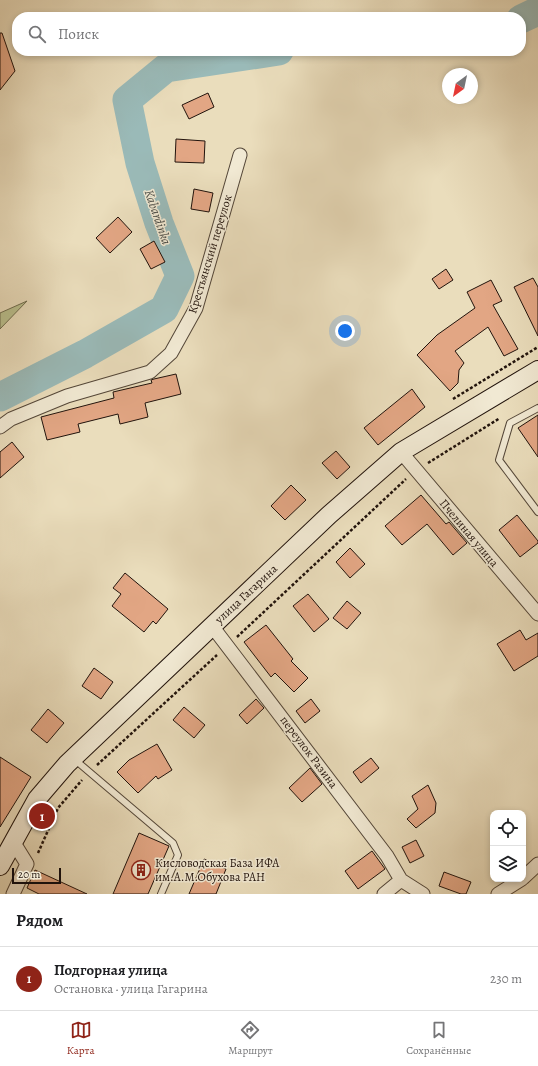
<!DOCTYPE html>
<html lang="ru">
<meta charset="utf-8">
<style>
:root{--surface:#fff;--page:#f2f2f2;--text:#202124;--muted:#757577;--line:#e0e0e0;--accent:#8f2418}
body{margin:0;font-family:Alegreya,serif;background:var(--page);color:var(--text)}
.controls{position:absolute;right:12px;bottom:12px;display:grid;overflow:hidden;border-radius:8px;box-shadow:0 2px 6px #0003}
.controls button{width:36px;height:36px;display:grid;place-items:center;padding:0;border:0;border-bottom:1px solid var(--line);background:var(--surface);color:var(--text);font:20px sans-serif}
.compass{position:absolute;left:442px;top:68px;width:36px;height:36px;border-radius:50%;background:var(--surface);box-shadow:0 2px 6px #0003;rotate:213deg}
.scale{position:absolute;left:12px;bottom:10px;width:49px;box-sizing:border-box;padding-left:4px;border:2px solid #21130c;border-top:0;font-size:11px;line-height:14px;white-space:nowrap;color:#21130c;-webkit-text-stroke:3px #f1e9d3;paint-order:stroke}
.you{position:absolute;left:345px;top:331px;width:14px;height:14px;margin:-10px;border:3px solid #fff;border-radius:50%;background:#1a73e8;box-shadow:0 0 0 6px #1a73e833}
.badge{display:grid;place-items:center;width:26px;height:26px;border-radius:50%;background:var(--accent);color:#fff;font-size:13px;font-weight:700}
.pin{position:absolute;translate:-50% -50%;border:2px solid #fff;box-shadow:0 1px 4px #0006}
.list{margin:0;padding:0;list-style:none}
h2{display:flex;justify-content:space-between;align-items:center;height:52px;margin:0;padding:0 16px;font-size:17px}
h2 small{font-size:13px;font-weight:400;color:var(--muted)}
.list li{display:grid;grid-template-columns:26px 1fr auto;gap:12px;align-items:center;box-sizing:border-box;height:64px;padding:0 16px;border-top:1px solid var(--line)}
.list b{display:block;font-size:15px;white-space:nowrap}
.list p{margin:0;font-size:13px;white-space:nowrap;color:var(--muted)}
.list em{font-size:13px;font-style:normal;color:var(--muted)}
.icon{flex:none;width:22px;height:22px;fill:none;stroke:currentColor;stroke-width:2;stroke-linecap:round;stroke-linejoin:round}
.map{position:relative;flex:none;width:538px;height:894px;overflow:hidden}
.search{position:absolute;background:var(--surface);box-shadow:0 2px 6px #0003;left:12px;right:12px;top:12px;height:44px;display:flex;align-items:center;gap:10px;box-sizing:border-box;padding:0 14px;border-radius:16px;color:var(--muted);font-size:15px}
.sheet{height:116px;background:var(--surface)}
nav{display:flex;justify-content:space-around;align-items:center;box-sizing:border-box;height:56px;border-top:1px solid var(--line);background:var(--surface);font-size:11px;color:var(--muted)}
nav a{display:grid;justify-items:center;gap:2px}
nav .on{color:var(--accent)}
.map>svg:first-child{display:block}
.green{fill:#bac08e;stroke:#6e6a4d}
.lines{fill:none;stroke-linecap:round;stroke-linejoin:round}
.river{stroke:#9abab8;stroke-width:29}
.building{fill:#e2a684;stroke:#21130c}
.lane-casing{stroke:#534638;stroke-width:8}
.street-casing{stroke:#534638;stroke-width:15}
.secondary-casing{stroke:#21130c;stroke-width:20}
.path{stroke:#21130c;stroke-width:2.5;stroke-dasharray:3 2;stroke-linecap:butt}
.lane{stroke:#f1e9d3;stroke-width:6}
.street{stroke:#f1e9d3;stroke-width:13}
.secondary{stroke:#f1e9d3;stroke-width:18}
.labels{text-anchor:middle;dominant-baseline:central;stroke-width:3;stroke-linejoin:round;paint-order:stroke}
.street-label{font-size:12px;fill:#21130c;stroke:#f1e9d3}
.poi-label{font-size:12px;fill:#21130c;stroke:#f1e9d3;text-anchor:start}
.water-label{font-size:13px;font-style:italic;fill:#4b4d48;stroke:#f1e9d3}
</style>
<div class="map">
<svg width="538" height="894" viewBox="0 0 538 894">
<rect width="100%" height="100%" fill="#eaddbc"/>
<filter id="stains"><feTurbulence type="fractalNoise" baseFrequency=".005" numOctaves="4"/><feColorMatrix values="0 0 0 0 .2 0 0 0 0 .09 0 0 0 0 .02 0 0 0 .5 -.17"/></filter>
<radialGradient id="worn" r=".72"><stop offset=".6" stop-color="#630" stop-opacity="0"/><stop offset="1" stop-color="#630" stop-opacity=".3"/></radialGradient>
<path class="green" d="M 27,301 L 0,329 L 0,313 Z"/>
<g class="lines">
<path class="river" d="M 521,19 L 538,11
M 0,397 L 85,354 L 164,309 L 180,276 L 159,223 L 140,163 L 127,100 L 166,68 L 279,51"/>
</g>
<path class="building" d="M 0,33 L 2,33 L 15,71 L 0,90 Z
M 208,93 L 214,107 L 189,119 L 182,105 Z
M 176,139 L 205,141 L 204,163 L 175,162 Z
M 194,189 L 213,193 L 209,212 L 191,209 Z
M 118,217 L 132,232 L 110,253 L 96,238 Z
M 154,241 L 165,262 L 151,269 L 140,249 Z
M 446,269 L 453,280 L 439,289 L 432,279 Z
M 533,278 L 538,287 L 538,336 L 514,287 Z
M 491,280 L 502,301 L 493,305 L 518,349 L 504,356 L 488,327 L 455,351 L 464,363 L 459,370 L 458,383 L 450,391 L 417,355 L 437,335 L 475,308 L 467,292 Z
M 176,374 L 181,394 L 145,403 L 148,417 L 120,424 L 118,414 L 78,424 L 80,432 L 47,440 L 41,417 L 114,398 L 113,392 L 152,383 L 151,380 L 154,379 Z
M 412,389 L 425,407 L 378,445 L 364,428 Z
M 538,415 L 538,457 L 518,428 Z
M 12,442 L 24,457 L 0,478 L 0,452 Z
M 336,451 L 350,467 L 337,479 L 322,463 Z
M 291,485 L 306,500 L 285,520 L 271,506 Z
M 421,495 L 446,524 L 449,522 L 467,543 L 453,555 L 427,524 L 402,545 L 385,526 Z
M 517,515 L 538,541 L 538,543 L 520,557 L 499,530 Z
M 350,548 L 365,564 L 350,578 L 336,562 Z
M 125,573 L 168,609 L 156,624 L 153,621 L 144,632 L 112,606 L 121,594 L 113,588 Z
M 308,594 L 329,619 L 314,632 L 293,606 Z
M 347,601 L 361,613 L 347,629 L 333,618 Z
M 266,625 L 293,659 L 291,661 L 308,678 L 294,692 L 275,673 L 271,677 L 244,642 Z
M 520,630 L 526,640 L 538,633 L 538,656 L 514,671 L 497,644 Z
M 94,668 L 113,682 L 101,699 L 82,686 Z
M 256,699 L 264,708 L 247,724 L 239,715 Z
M 311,699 L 320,711 L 305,723 L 296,711 Z
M 184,707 L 205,725 L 194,738 L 173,720 Z
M 48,709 L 64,723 L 47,743 L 31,730 Z
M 157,744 L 172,770 L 158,779 L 156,776 L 138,793 L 117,772 L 129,760 Z
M 0,757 L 31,777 L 0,827 Z
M 371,758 L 379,768 L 361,783 L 353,772 Z
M 310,768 L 322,784 L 302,802 L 289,788 Z
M 428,785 L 436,803 L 435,813 L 416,828 L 407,819 L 418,809 L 412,796 Z
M 139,833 L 169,846 L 148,894 L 113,894 Z
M 416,840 L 424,856 L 410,863 L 402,847 Z
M 372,851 L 385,869 L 358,889 L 345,871 Z
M 204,859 L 226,869 L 216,894 L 189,894 Z
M 35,870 L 87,894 L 39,894 L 27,888 Z
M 444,872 L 471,882 L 466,894 L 461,894 L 439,886 Z"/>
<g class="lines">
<defs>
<path id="lane" d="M 538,408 L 510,423 L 499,460 L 538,512
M 74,759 L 173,843 L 178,855 L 161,894"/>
<path id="street" d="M 0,427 L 11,419 L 67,396 L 150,372 L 171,353 L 196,308 L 240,155
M 401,452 L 538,614
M 212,626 L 387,856 L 401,880
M 523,878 L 538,864
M 13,894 L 27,864 L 14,843
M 384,894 L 401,880 L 423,894
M 498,894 L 522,879"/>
<path id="secondary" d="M 0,866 L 37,799 L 67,764 L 329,515 L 401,452 L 538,370"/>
</defs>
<use href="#lane" class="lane-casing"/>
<use href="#street" class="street-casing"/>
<use href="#secondary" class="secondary-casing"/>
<path class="path" d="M 453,399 L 538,347
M 428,463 L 500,418
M 237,637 L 406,479
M 97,765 L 217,655
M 38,853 L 58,808 L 82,780"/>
<use href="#lane" class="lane"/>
<use href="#street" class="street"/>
<use href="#secondary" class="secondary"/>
</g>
<defs>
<symbol id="building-ring" viewBox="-11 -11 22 22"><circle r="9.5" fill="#f1e9d3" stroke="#8f2418" stroke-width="1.5"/><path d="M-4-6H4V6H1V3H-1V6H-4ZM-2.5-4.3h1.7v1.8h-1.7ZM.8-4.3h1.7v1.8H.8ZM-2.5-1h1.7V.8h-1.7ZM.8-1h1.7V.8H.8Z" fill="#8f2418"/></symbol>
</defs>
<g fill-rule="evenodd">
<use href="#building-ring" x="130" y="859" width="22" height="22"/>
</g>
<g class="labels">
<g class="street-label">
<text transform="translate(210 254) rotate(-73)">Крестьянский переулок</text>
<text transform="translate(469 533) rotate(50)">Пчелиная улица</text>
<text transform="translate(246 594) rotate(-43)">улица Гагарина</text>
<text transform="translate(309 752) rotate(53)">переулок Разина</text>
</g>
<g class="poi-label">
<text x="155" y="863">Кисловодская База ИФА<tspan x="155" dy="14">им.А.М.Обухова РАН</tspan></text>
</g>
<g class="water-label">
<text transform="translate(158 217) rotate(71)">Kabardinka</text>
</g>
</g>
<rect width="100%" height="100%" filter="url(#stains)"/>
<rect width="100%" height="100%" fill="url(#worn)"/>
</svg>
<div class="controls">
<button><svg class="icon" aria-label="locate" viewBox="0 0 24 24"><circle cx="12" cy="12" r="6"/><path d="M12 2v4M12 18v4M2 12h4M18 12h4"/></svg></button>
<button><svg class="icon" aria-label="layers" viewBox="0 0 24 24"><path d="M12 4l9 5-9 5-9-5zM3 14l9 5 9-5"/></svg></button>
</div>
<svg class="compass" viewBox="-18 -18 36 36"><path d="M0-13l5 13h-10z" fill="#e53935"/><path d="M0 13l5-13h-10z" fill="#757577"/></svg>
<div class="scale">20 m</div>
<div class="you"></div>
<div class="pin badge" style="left:42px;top:816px">1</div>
<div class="search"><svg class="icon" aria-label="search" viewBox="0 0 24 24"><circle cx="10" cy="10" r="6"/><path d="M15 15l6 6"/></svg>Поиск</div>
</div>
<section class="sheet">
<h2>Рядом<small></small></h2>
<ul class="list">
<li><span class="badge">1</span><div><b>Подгорная улица</b><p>Остановка · улица Гагарина</p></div><em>230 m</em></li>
</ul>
</section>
<nav>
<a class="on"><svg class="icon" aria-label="map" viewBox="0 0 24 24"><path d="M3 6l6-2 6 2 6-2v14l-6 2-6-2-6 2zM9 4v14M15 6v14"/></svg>Карта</a>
<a><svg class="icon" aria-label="directions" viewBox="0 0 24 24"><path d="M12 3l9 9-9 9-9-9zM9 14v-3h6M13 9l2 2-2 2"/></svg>Маршрут</a>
<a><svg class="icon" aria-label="saved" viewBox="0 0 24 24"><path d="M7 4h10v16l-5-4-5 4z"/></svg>Сохранённые</a>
</nav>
